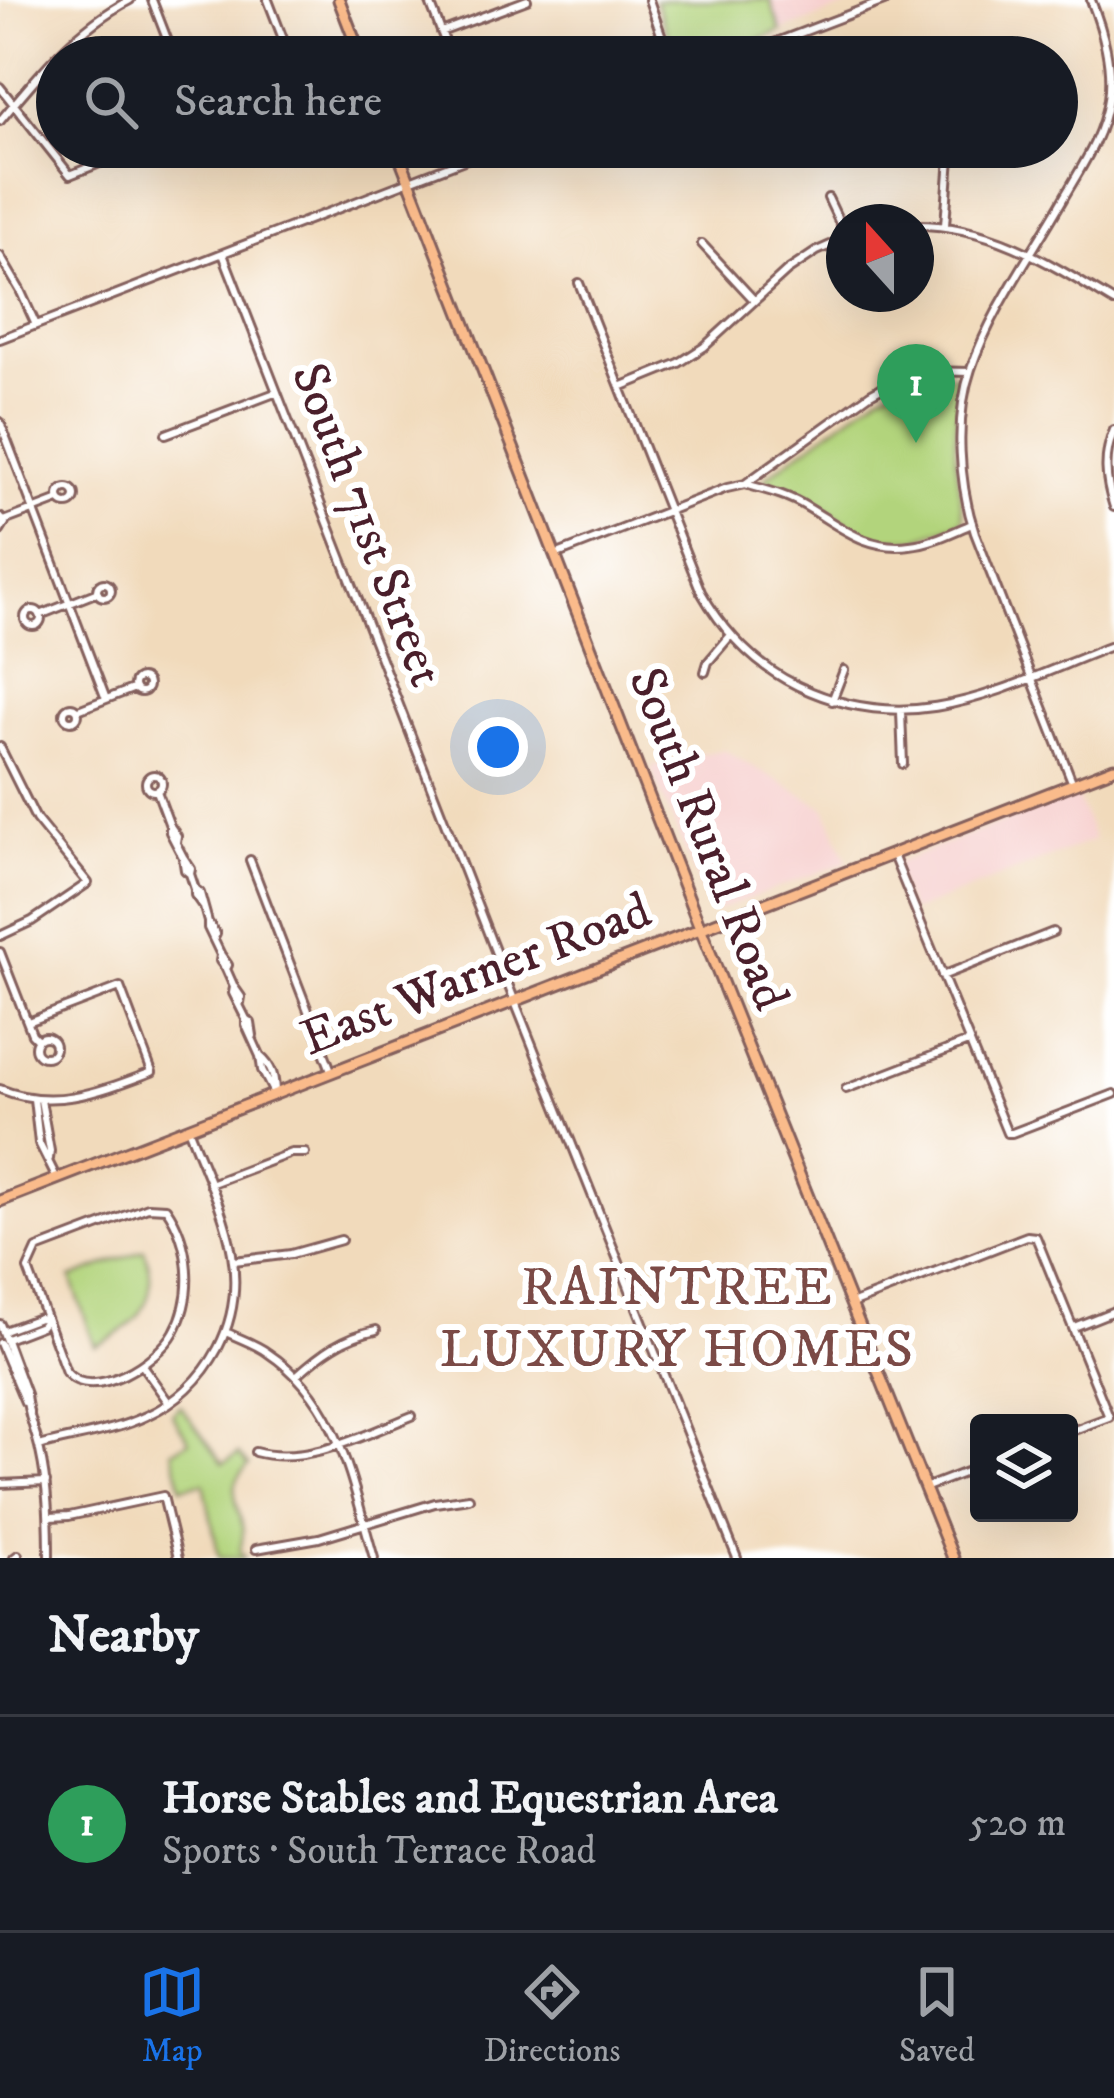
<!DOCTYPE html>
<meta charset="utf-8">
<style>
:root{--surface:#171b24;--page:#242831;--text:#f1f3f6;--muted:#9ea1a6;--line:#363941;--accent:#1a73e8}
body{margin:0;font-family:"IM FELL DW Pica",serif;background:var(--page);color:var(--text)}
.controls{position:absolute;right:36px;bottom:36px;display:grid;overflow:hidden;border-radius:12px;box-shadow:0 12px 48px #0002}
.controls button{width:108px;height:108px;display:grid;place-items:center;padding:0;border:0;border-bottom:3px solid var(--line);background:var(--surface);color:var(--text);font:60px sans-serif}
.compass{position:absolute;left:826px;top:204px;width:108px;height:108px;border-radius:50%;background:var(--surface);box-shadow:0 12px 48px #0002;rotate:339deg}
.you{position:absolute;left:498px;top:747px;width:42px;height:42px;margin:-30px;border:9px solid #fff;border-radius:50%;background:#1a73e8;box-shadow:0 0 0 18px #1a73e833}
.badge{display:grid;place-items:center;width:78px;height:78px;border-radius:50%;background:var(--accent);color:#fff;font-size:39px;font-weight:700}
.pin{position:absolute;translate:-50% -99px;filter:drop-shadow(0 3px 6px #0008)}
.pin::after{content:'';position:absolute;top:63px;width:42px;height:36px;background:inherit;clip-path:polygon(0 0,100% 0,50% 100%)}
.list{margin:0;padding:0;list-style:none}
h2{display:flex;justify-content:space-between;align-items:center;height:156px;margin:0;padding:0 48px;font-size:51px}
h2 small{font-size:39px;font-weight:400;color:var(--muted)}
.list li{display:grid;grid-template-columns:78px 1fr auto;gap:36px;align-items:center;box-sizing:border-box;height:216px;padding:0 48px;border-top:3px solid var(--line)}
.list b{display:block;font-size:45px;white-space:nowrap}
.list p{margin:0;font-size:39px;white-space:nowrap;color:var(--muted)}
.list em{font-size:39px;font-style:normal;color:var(--muted)}
.icon{flex:none;width:66px;height:66px;fill:none;stroke:currentColor;stroke-width:2;stroke-linecap:round;stroke-linejoin:round}
.map{position:relative;flex:none;width:1114px;height:1558px;overflow:hidden}
.search{position:absolute;background:var(--surface);box-shadow:0 12px 48px #0002;left:36px;right:36px;top:36px;height:132px;display:flex;align-items:center;gap:30px;box-sizing:border-box;padding:0 42px;border-radius:66px;color:var(--muted);font-size:45px}
.sheet{height:372px;background:var(--surface)}
nav{display:flex;justify-content:space-around;align-items:center;box-sizing:border-box;height:168px;border-top:3px solid var(--line);background:var(--surface);font-size:33px;color:var(--muted)}
nav a{display:grid;justify-items:center;gap:6px}
nav .on{color:var(--accent)}
.map>svg:first-child{display:block}
.built{fill:#f7d0cf}
.green{fill:#b2d47c;stroke:#7e7a54;stroke-width:3}
.lines{fill:none;stroke-linecap:round;stroke-linejoin:round}
.minor-casing{stroke:#84605d;stroke-width:12}
.major-casing{stroke:#84605d;stroke-width:15}
.minor{stroke:#fff;stroke-width:6}
.major{stroke:#fabb8b;stroke-width:9}
.labels{text-anchor:middle;dominant-baseline:central;stroke-width:12;stroke-linejoin:round;paint-order:stroke}
.street-label{font-size:51px;fill:#4a1f2b;stroke:#fff}
.neighbourhood-label{font-size:54px;letter-spacing:3px;fill:#7b4a46;stroke:#fff}
</style>
<div class="map">
<svg width="1114" height="1558" viewBox="0 0 1114 1558">
<rect width="100%" height="100%" fill="#fff"/>
<filter id="ink" filterUnits="userSpaceOnUse"><feTurbulence type="fractalNoise" baseFrequency=".00833" numOctaves="2"/><feDisplacementMap in="SourceGraphic" scale="24" xChannelSelector="R" yChannelSelector="G"/><feConvolveMatrix kernelMatrix="1 2 1 2 8 2 1 2 1" color-interpolation-filters="sRGB"/></filter>
<filter id="wash" filterUnits="userSpaceOnUse"><feTurbulence type="fractalNoise" baseFrequency=".004" numOctaves="4" result="noise"/><feDisplacementMap in="SourceGraphic" scale="48" xChannelSelector="R" yChannelSelector="G"/><feGaussianBlur stdDeviation="2.7" result="paint"/><feColorMatrix in="noise" values="0 0 0 0 0 0 0 0 0 0 0 0 0 0 0 0 0 1.4 0 .05"/><feComposite in="paint" operator="in"/></filter>
<g filter="url(#wash)">
<rect width="100%" height="100%" fill="#f1dabb"/>
<path class="built" d="M 770,0 L 865,0 L 781,31 Z
M 724,750 L 826,808 L 847,862 L 716,911 L 709,910 L 651,768 L 688,756 Z
M 1076,794 L 1094,840 L 911,912 L 892,865 Z"/>
<path class="green" d="M 655,0 L 770,0 L 781,31 L 715,57 L 676,57 Z
M 959,375 L 961,379 C 953,433 953,464 964,517 L 961,522 L 916,539 L 880,539 L 862,533 L 801,495 L 767,482 L 766,477 L 879,394 L 905,382 Z
M 144,1250 C 163,1298 138,1327 95,1346 L 71,1278 Z
M 180,1405 L 223,1463 L 239,1454 L 249,1465 C 223,1489 240,1503 243,1531 C 243,1538 241,1545 240,1552 L 245,1558 L 219,1558 L 204,1483 L 182,1487 L 172,1451 L 189,1441 L 172,1414 Z"/>
</g>
<g filter="url(#ink)">
<g class="lines">
<defs>
<path id="minor" d="M 152,0 L 174,57
M 268,0 L 290,57
M 429,0 L 451,57
M 649,0 L 669,57
M 441,32 L 527,0
M 737,57 L 887,0
M 0,87 L 70,175 L 140,147
M 0,121 C 38,75 76,28 130,0
M 828,198 L 844,232
M 916,225 C 992,225 1051,264 1114,302
M 945,225 L 950,157
M 702,244 L 754,300
M 223,254 L 515,1002 L 737,1558
M 0,256 L 20,290 L 36,325
M 579,283 L 701,592 C 724,632 756,666 798,686 C 915,742 1004,687 1114,645
M 0,339 L 498,147
M 620,387 L 679,363 L 704,347 L 787,271 L 817,251 L 844,239
M 0,422 L 106,699
M 1114,430 C 1103,456 1105,480 1114,507
M 166,434 L 275,393
M 745,484 C 766,490 788,495 807,507 C 841,527 867,551 910,545 C 932,543 952,532 972,524
M59 496a8 8 0 1 1 16 0a8 8 0 1 1-16 0Z
M 0,517 L 5,523 L 0,531
M 4,521 L 59,500
M 555,555 L 727,488 L 745,484 L 870,394 L 899,378 L 924,371 L 970,372
M97 590a7 7 0 1 1 14 0a7 7 0 1 1-14 0Z
M25 618a8 8 0 1 1 16 0a8 8 0 1 1-16 0Z
M 40,615 L 98,592
M 705,672 L 708,662 L 731,635
M134 685a7 7 0 1 1 14 0a7 7 0 1 1-14 0Z
M 832,701 L 844,670
M64 714a7 7 0 1 1 14 0a7 7 0 1 1-14 0Z
M 78,710 L 135,688
M 901,712 L 903,764
M 0,747 L 36,819 L 88,883 L 32,921 L 0,936
M146 783a8 8 0 1 1 16 0a8 8 0 1 1-16 0Z
M 1073,784 L 975,533 C 959,485 954,418 971,369 C 990,312 1033,252 1063,199 C 1082,166 1103,136 1108,99 C 1113,65 1103,31 1091,0
M 157,791 L 170,826
M 176,842 L 177,836 L 170,826 L 170,832 L 183,857
M 893,855 L 1007,1133 L 1012,1133 L 1114,1094
M 250,860 L 332,1073
M 190,874 L 185,870 L 183,857 L 191,869 L 190,874 L 195,889
M 202,905 L 195,895 L 195,889 L 200,893 L 208,922
M 214,938 L 216,934 L 208,922 L 208,928 L 221,955
M 0,952 L 32,1034 L 38,1040
M 226,969 L 220,961 L 221,955 L 228,965 L 226,969 L 234,987
M 942,976 L 1053,932
M 240,1003 L 241,997 L 234,987 L 233,993 L 246,1019
M 253,1036 L 251,1023 L 246,1019 L 246,1025 L 260,1056 L 262,1070 L 275,1095
M35 1047a10 10 0 1 1 20 0a10 10 0 1 1-20 0Z
M 260,1056 C 273,1067 275,1078 275,1095
M 0,1089 C 54,1111 101,1091 152,1072 L 120,987 L 28,1022
M 846,1089 L 968,1042
M 34,1099 L 39,1143 L 57,1179
M 41,1100 L 50,1151 L 49,1159
M 210,1184 L 291,1153 L 305,1153
M 148,1207 L 166,1208 C 190,1242 195,1295 174,1332 C 159,1360 92,1404 66,1372 L 28,1269 L 37,1249 Z
M 234,1261 L 291,1254 L 341,1240
M 851,1304 L 1027,1236 L 1036,1237 L 1109,1417 L 1069,1432
M 0,1324 L 26,1394 C 27,1413 36,1432 40,1451 C 48,1487 49,1522 49,1558
M 1074,1327 L 1114,1311
M 4,1331 L 39,1318 L 46,1319
M 226,1332 C 240,1339 256,1344 268,1353 C 340,1401 351,1481 374,1558
M 7,1339 L 41,1326 L 46,1319
M 0,1343 L 25,1402
M 142,1365 L 169,1403
M 297,1375 C 322,1353 343,1337 376,1330
M 39,1446 C 74,1436 113,1432 146,1416 C 177,1402 202,1378 218,1348 C 258,1272 216,1201 188,1128
M 255,1452 C 307,1466 364,1435 412,1416
M 0,1484 L 46,1482
M 927,1487 L 979,1467
M 50,1517 L 69,1516 L 163,1496 L 178,1558
M 256,1549 L 319,1538 L 435,1503 L 469,1498
M 14,1558 L 18,1555"/>
<path id="major" d="M 339,0 L 361,57
M 396,147 L 701,930 L 953,1558
M 0,1201 L 1114,768"/>
</defs>
<use href="#minor" class="minor-casing"/>
<use href="#major" class="major-casing"/>
<use href="#minor" class="minor"/>
<use href="#major" class="major"/>
</g>
</g>
<g class="labels">
<g class="street-label">
<text transform="translate(367 525) rotate(69)">South 71st Street</text>
<text transform="translate(708 839) rotate(69)">South Rural Road</text>
<text transform="translate(476 975) rotate(-21)">East Warner Road</text>
</g>
<g class="neighbourhood-label">
<text x="678" y="1288">RAINTREE<tspan x="678" dy="62">LUXURY HOMES</tspan></text>
</g>
</g>
</svg>
<div class="controls">
<button><svg class="icon" aria-label="layers" viewBox="0 0 24 24"><path d="M12 4l9 5-9 5-9-5zM3 14l9 5 9-5"/></svg></button>
</div>
<svg class="compass" viewBox="-18 -18 36 36"><path d="M0-13l5 13h-10z" fill="#e53935"/><path d="M0 13l5-13h-10z" fill="#9ea1a6"/></svg>
<div class="you"></div>
<div class="pin badge" style="left:916px;top:443px;background:#2e9e5b">1</div>
<div class="search"><svg class="icon" aria-label="search" viewBox="0 0 24 24"><circle cx="10" cy="10" r="6"/><path d="M15 15l6 6"/></svg>Search here</div>
</div>
<section class="sheet">
<h2>Nearby<small></small></h2>
<ul class="list">
<li><span class="badge" style="background:#2e9e5b">1</span><div><b>Horse Stables and Equestrian Area</b><p>Sports · South Terrace Road</p></div><em>520 m</em></li>
</ul>
</section>
<nav>
<a class="on"><svg class="icon" aria-label="map" viewBox="0 0 24 24"><path d="M3 6l6-2 6 2 6-2v14l-6 2-6-2-6 2zM9 4v14M15 6v14"/></svg>Map</a>
<a><svg class="icon" aria-label="directions" viewBox="0 0 24 24"><path d="M12 3l9 9-9 9-9-9zM9 14v-3h6M13 9l2 2-2 2"/></svg>Directions</a>
<a><svg class="icon" aria-label="saved" viewBox="0 0 24 24"><path d="M7 4h10v16l-5-4-5 4z"/></svg>Saved</a>
</nav>
